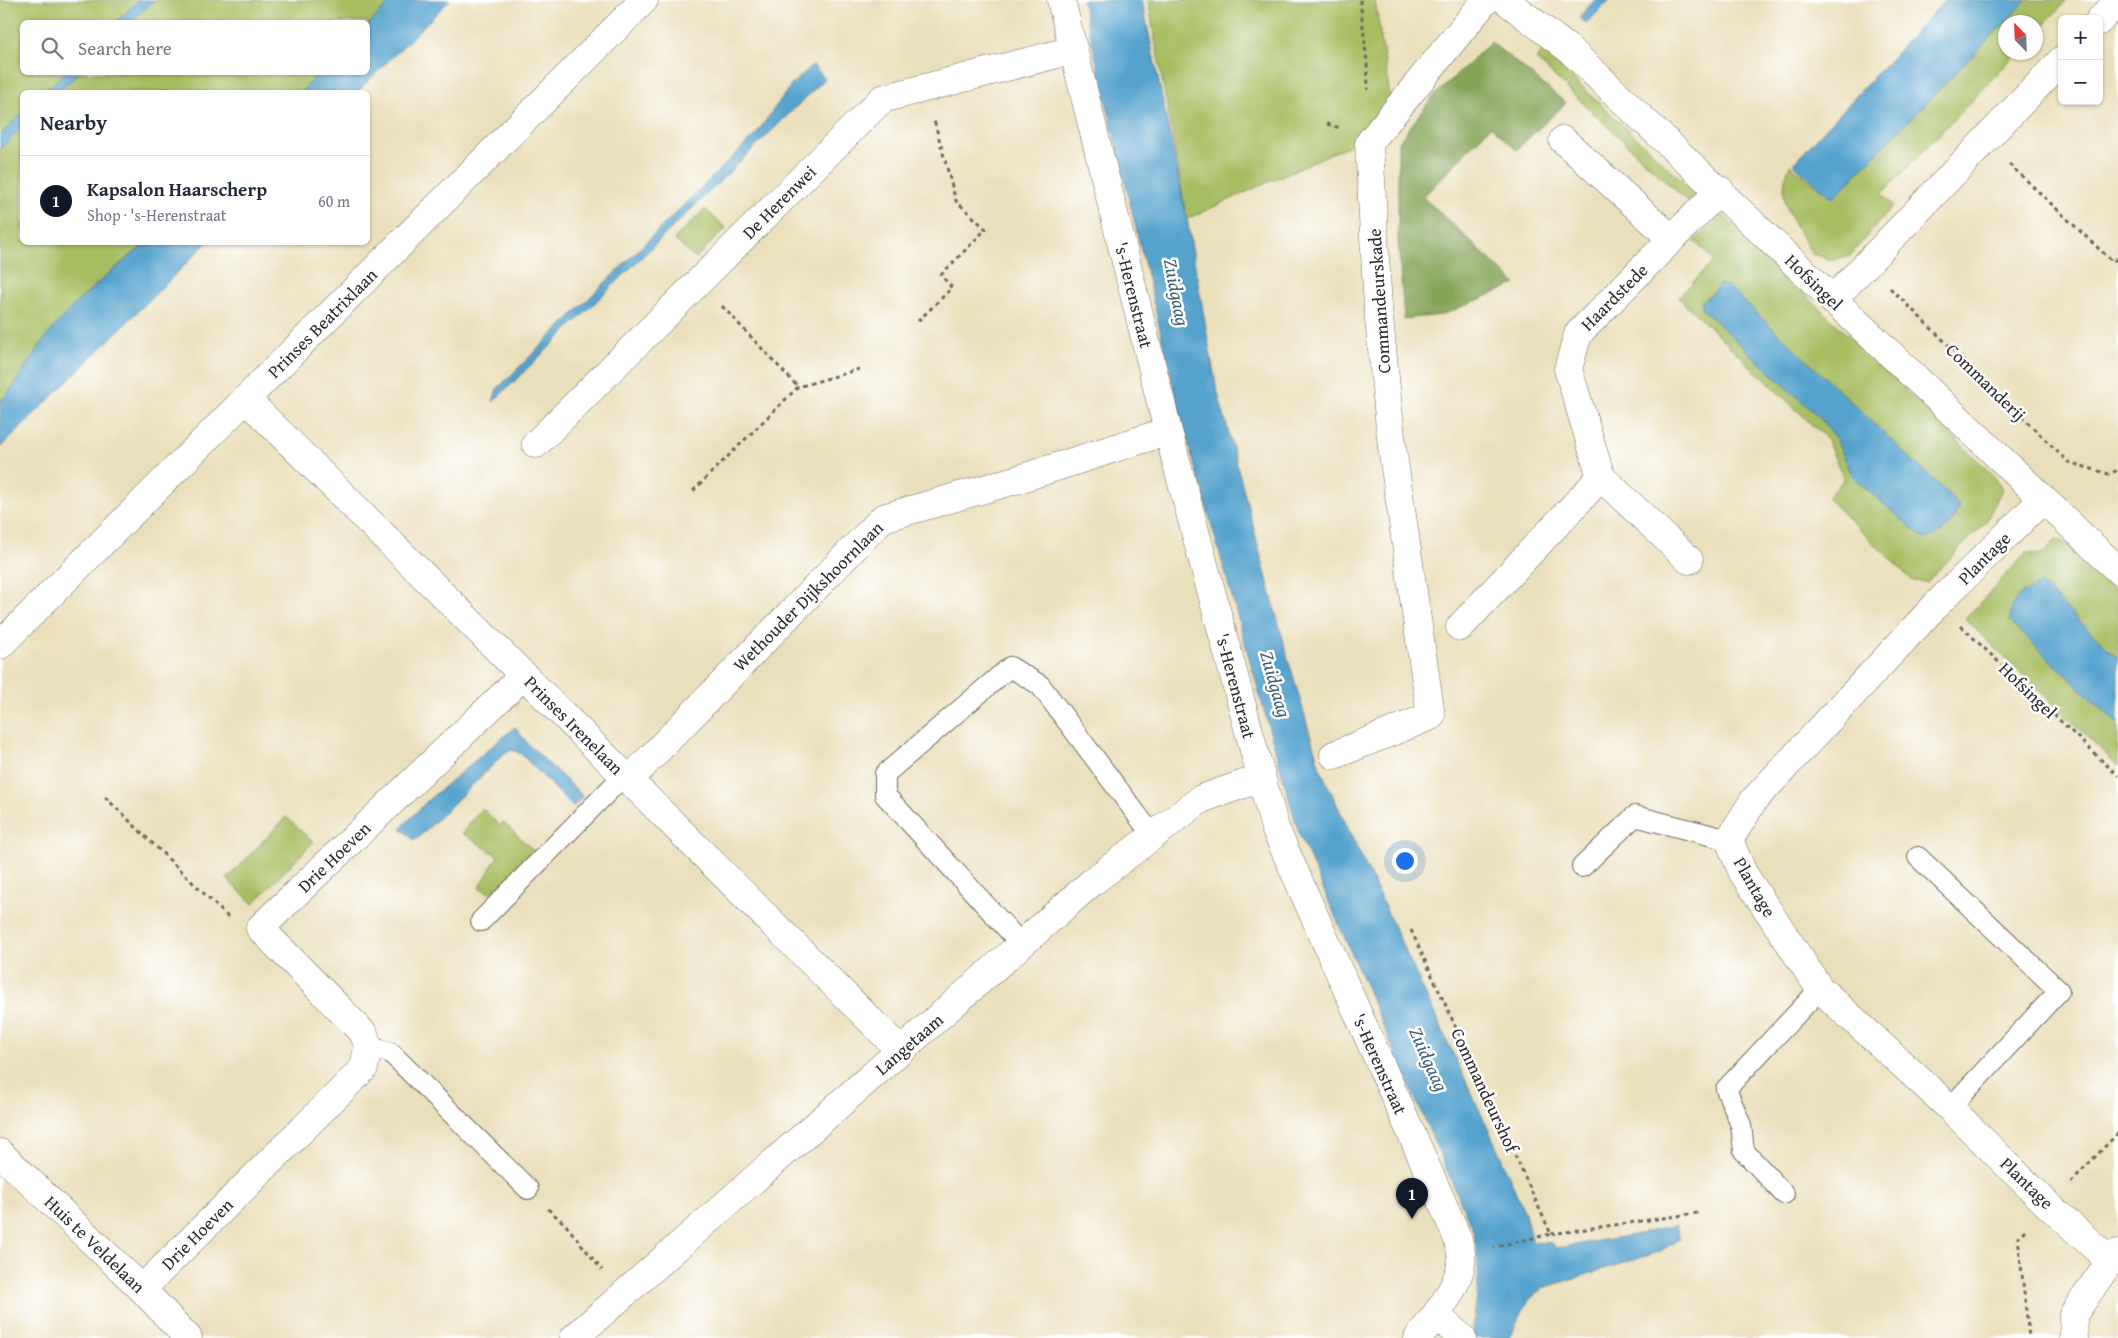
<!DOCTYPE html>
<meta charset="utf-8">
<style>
:root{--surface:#fff;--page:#f2f2f3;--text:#1f2937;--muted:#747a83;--line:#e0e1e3;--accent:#111827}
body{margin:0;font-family:"Gentium Book Plus",serif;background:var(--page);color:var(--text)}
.controls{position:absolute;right:15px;top:15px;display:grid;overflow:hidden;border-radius:8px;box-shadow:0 1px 4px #0004}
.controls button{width:45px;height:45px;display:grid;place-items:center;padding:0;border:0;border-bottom:1px solid var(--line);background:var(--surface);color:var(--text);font:25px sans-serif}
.compass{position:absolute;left:1998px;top:15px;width:45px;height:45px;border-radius:50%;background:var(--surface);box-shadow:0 1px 4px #0004;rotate:337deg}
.you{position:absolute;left:1404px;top:860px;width:18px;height:18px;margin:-12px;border:4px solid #fff;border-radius:50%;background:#1a73e8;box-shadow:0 0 0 8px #1a73e833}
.badge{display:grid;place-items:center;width:32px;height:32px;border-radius:50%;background:var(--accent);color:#fff;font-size:16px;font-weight:700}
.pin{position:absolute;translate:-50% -41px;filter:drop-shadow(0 1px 2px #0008)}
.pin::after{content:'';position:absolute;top:26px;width:18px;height:15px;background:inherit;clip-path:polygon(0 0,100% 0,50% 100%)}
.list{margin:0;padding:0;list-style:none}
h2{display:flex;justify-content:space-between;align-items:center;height:65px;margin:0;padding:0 20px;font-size:21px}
h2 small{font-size:16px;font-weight:400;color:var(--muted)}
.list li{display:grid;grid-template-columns:32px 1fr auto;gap:15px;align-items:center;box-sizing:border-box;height:90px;padding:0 20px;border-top:1px solid var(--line)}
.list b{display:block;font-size:19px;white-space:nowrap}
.list p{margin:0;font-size:16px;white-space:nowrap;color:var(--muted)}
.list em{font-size:16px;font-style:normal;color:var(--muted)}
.icon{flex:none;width:28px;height:28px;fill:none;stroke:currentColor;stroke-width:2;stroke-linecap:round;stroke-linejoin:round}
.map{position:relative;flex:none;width:2118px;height:1338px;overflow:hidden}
.search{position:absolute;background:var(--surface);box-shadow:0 1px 4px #0004;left:20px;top:20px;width:350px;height:55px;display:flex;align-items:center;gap:12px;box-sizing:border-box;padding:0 18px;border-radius:8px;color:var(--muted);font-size:19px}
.panel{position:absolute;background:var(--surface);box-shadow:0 1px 4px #0004;left:20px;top:90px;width:350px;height:155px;border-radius:8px}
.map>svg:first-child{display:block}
.green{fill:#a7bd62;stroke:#697446;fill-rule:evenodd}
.forest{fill:#85a458;stroke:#586842}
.water{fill:#54a2cd;stroke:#40667c}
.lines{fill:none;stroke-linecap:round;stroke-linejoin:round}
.lane-casing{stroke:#6e6a5e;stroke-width:22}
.street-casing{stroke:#6e6a5e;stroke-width:29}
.secondary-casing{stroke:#6e6a5e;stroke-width:29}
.path{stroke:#6e6a5e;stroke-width:3;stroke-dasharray:4 4;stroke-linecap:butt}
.lane{stroke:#fff;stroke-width:20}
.street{stroke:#fff;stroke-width:28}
.secondary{stroke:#fff;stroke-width:28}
.labels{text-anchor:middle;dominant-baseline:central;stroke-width:5;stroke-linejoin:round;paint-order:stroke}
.street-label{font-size:18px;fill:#2b2b2b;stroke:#fff}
.water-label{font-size:19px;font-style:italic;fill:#3d6174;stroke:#fff}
</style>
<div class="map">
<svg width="2118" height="1338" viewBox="0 0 2118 1338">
<rect width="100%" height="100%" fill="#fff"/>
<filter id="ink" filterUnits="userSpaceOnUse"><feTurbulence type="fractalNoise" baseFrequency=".02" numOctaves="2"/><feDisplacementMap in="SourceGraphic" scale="10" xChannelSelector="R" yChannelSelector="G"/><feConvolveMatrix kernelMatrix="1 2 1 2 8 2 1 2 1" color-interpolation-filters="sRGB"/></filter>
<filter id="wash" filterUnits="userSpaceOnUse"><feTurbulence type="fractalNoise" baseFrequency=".0096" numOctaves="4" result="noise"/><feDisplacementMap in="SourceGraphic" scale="20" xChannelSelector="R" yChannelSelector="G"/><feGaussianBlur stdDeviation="1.12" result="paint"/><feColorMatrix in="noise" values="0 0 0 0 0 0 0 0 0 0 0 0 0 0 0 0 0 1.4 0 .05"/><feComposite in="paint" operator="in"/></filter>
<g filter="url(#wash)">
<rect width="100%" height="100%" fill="#ebe0bc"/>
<path class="green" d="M 0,0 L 139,0 L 116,22 L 22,22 L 22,72 L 64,73 L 44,92 L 22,92 L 22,113 L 0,135 Z
M 154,0 L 392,0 L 368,25 L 368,22 L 131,22 Z
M 1148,0 L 1375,0 L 1392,108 L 1385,129 L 1187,219 Z
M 2027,0 L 2067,0 L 2036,33 L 2036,22 L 2006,22 L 2006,52 L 2017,53 L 1882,194 L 1893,205 L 1851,255 L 1833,260 L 1812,254 C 1795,223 1773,201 1790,165 L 1833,198 Z
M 1543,51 L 1696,193 L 1688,202 L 1536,59 Z
M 79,73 L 320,73 L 300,92 L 58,92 Z
M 22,127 L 22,242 L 147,243 C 112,270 80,296 51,331 C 32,353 20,381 0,402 L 0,149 Z
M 705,209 L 726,228 L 695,259 L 674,239 Z
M 1723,215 L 1994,476 L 2002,489 L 1986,522 L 1927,582 L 1913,581 L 1827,498 L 1844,479 L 1826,438 L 1678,297 L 1714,261 L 1694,241 ZM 1713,293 L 1924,539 L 1853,477 L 1835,436 L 1819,417 L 1703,310 L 1701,301 Z
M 2057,539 L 2072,547 L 2118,592 L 2118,658 L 2041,584 L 2010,622 L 2118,724 L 2118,766 L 1965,619 L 2026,553 L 2042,555 Z
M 482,808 L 500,826 L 503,822 L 533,850 L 531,857 L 492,894 L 479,888 L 498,856 L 462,833 Z
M 286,817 L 313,842 L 253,904 L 227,879 Z"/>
<path class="forest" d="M 1491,42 L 1566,103 L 1516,150 L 1491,126 L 1423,197 L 1516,284 L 1442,315 L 1404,319 L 1398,241 L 1398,143 L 1432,98 Z"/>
<path class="water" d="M 139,0 L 154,0 L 131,22 L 116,22 Z
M 392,0 L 450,0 L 357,92 L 300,92 L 320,73 L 368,72 L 368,25 Z
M 1082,0 L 1142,0 L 1187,219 L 1216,385 L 1287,655 L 1320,768 L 1499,1152 L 1525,1214 L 1532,1242 L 1552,1243 L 1557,1248 L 1639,1234 L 1676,1225 L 1680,1239 L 1659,1252 L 1543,1288 L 1529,1300 L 1509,1338 L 1470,1338 C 1478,1297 1482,1272 1473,1230 L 1299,834 L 1179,410 Z
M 1595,0 L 1610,0 L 1586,24 L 1579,17 Z
M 1945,0 L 2027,0 L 1833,198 L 1793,164 Z
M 813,65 L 825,79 L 493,402 L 497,389 L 757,133 L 791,85 Z
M 64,73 L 79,73 L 58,92 L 44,92 Z
M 22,113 L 22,127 L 0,149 L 0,135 Z
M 147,243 L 207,243 L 0,448 L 0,402 C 20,381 32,353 51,331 C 80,296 112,270 147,243 Z
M 1719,284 L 1727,285 L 1959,504 C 1951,528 1948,531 1924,539 L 1853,477 L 1835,436 L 1819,417 L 1703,310 L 1701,301 L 1713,293 Z
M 2041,584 L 2118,658 L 2118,724 L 2010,622 C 2010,598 2020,594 2041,584 Z
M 515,727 L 529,745 L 583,796 L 573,807 L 521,754 L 512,750 L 506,752 L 415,841 L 401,828 L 428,800 Z"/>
</g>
<g filter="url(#ink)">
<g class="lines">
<defs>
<path id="lane" d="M 1918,857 L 2059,991 L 1950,1108
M 1582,867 L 1635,816 L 1729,840
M 481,921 L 624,775
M 1022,945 L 885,795 L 885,774 L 1010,667 L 1040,685 L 1153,836
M 368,1046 L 391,1053 L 528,1189
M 1784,1194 L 1744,1151 L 1741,1125 L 1726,1089 L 1820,989"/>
<path id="street" d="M 1061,0 L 1168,431 L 1275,828 L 1442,1202 C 1448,1218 1459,1236 1461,1253 C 1466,1279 1433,1319 1418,1338
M 2099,21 L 2118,1
M 1563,140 L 1672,239
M 1832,300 L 2062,60
M 246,399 L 901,1051
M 536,444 L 882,99 L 1073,50
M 1601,477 L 1689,560
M 2043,499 L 1937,604 L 1754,800 L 1729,840 L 1743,873 L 1820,989 L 1950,1108 L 2048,1205 L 2110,1261
M 1460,627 L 1601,477 L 1568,369 L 1578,334 L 1720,190
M 1334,755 L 1431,716 L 1392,447 L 1378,309 L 1369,143 L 1486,0
M 629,780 L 883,518 L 1019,479 L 1168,431
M 0,1153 L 142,1289 L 188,1338
M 142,1289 L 364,1068 L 368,1046 L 364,1034 L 260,928 L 524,675
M 1436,1315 L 1462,1338
M 574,1338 L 1091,883 L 1201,799 L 1261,778
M 2074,1338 L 2073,1315 L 2110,1261 L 2118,1253"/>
<path id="secondary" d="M 1505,0 L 1570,50 L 2118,570
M 0,645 L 644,0"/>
</defs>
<use href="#lane" class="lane-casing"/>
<use href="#street" class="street-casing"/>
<use href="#secondary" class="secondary-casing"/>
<path class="path" d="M 1360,0 L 1367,62 L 1368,90
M 1327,124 L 1340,128
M 2009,164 L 2113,262 L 2118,257
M 1890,288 L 2068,462 L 2109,474 L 2118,470
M 722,306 L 798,387
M 918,321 L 952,288 L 941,275 L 986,229 L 956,201 L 934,120
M 693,491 L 798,387 L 863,368
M 1961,626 L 2118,776
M 105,797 L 228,917
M 1411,930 L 1551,1234 L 1494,1247
M 2071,1182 L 2118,1133
M 548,1209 L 565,1224 L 602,1270
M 2025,1230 L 2018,1237 L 2029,1338
M 1551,1234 L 1698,1213"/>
<use href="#lane" class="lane"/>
<use href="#street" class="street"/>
<use href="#secondary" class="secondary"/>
</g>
</g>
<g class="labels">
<g class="street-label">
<text transform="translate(779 202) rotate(-45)">De Herenwei</text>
<text transform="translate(1814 282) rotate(44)">Hofsingel</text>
<text transform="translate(1134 295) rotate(76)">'s-Herenstraat</text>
<text transform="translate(1614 297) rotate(-45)">Haardstede</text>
<text transform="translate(1379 301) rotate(-94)">Commandeurskade</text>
<text transform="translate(322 323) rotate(-45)">Prinses Beatrixlaan</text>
<text transform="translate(1986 382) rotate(44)">Commanderij</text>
<text transform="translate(1984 558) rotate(-45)">Plantage</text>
<text transform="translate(808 596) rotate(-45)">Wethouder Dijkshoornlaan</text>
<text transform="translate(1236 686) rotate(75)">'s-Herenstraat</text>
<text transform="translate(2028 690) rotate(44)">Hofsingel</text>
<text transform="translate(574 725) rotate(45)">Prinses Irenelaan</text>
<text transform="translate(334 857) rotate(-44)">Drie Hoeven</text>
<text transform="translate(1755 887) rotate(60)">Plantage</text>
<text transform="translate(909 1044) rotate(-41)">Langetaam</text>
<text transform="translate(1380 1064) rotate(66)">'s-Herenstraat</text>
<text transform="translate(1485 1090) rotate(65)">Commandeurshof</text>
<text transform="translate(2027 1183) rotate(44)">Plantage</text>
<text transform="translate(197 1234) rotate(-45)">Drie Hoeven</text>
<text transform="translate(95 1244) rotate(44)">Huis te Veldelaan</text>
</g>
<g class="water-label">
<text transform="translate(1177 292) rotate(79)">Zuidgaag</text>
<text transform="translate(1276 684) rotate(74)">Zuidgaag</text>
<text transform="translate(1429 1059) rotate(66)">Zuidgaag</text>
</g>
</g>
</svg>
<div class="controls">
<button>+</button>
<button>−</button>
</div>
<svg class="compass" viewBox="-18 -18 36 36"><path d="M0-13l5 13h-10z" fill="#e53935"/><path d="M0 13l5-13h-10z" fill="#747a83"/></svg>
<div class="you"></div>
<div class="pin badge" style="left:1412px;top:1219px">1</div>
<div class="search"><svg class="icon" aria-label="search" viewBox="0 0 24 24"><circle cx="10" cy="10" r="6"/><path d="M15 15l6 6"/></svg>Search here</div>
<section class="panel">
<h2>Nearby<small></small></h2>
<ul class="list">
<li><span class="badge">1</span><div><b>Kapsalon Haarscherp</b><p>Shop · 's-Herenstraat</p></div><em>60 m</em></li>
</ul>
</section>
</div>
